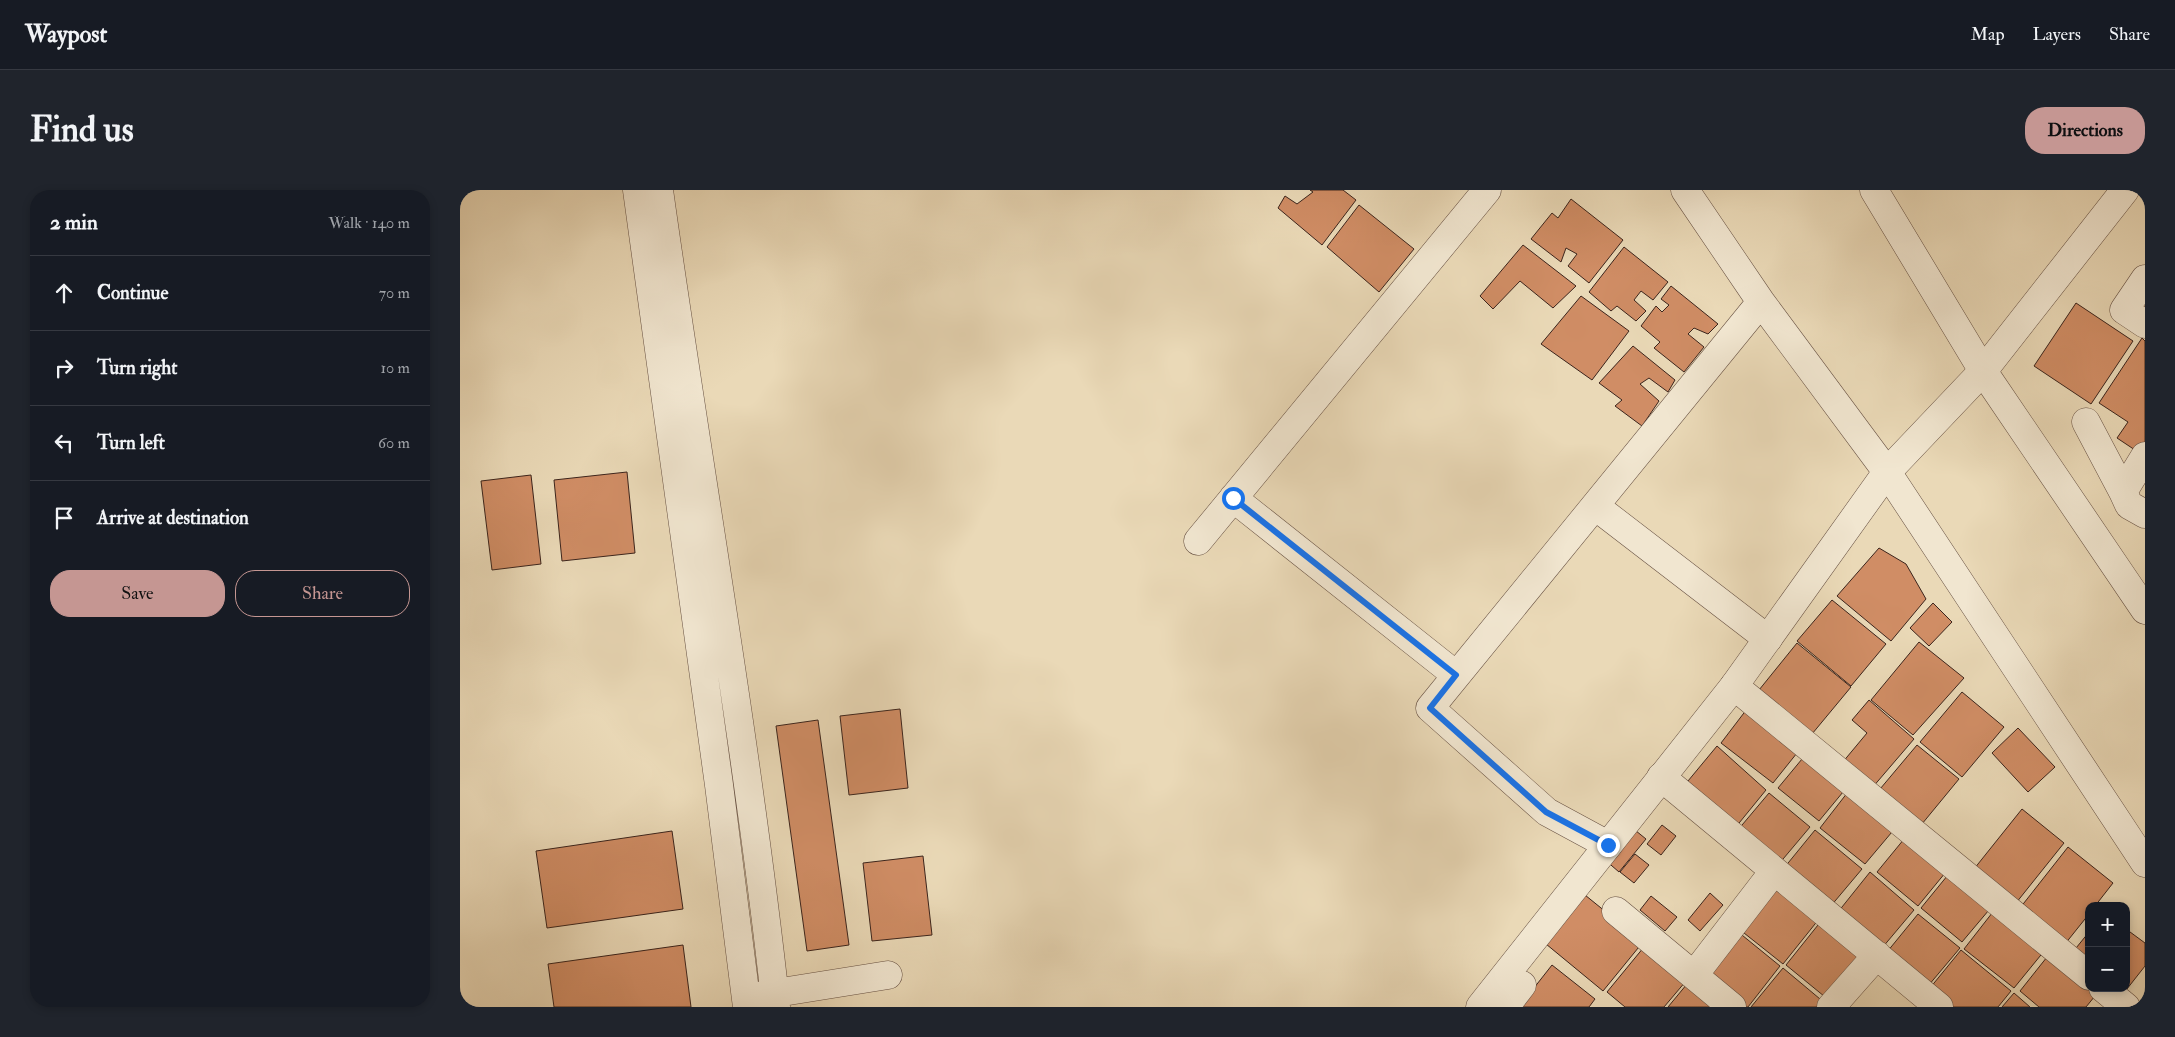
<!DOCTYPE html>
<meta charset="utf-8">
<style>
:root{--surface:#171b24;--page:#20242c;--text:#f1f3f6;--muted:#9ea1a6;--line:#363941;--accent:#c59692}
body{margin:0;font-family:"IM FELL Double Pica",serif;background:var(--page);color:var(--text)}
.controls{position:absolute;right:15px;bottom:15px;display:grid;overflow:hidden;border-radius:10px;box-shadow:0 2px 8px #0003}
.controls button{width:45px;height:45px;display:grid;place-items:center;padding:0;border:0;border-bottom:1px solid var(--line);background:var(--surface);color:var(--text);font:25px sans-serif}
.stop{position:absolute;width:15px;height:15px;margin:-11px;border:4px solid #1a73e8;border-radius:50%;background:#fff}
.stop.end{background:#1a73e8;border-color:#fff;box-shadow:0 1px 5px #0008}
.list{margin:0;padding:0;list-style:none}
h2{display:flex;justify-content:space-between;align-items:center;height:65px;margin:0;padding:0 20px;font-size:21px}
h2 small{font-size:16px;font-weight:400;color:var(--muted)}
.list li{display:grid;grid-template-columns:32px 1fr auto;gap:15px;align-items:center;box-sizing:border-box;height:75px;padding:0 20px;border-top:1px solid var(--line)}
.list b{display:block;font-size:19px;white-space:nowrap}
.list em{font-size:16px;font-style:normal;color:var(--muted)}
.actions{display:flex;gap:10px;padding:15px 20px}
.actions a{flex:1;padding:11px 0;border:1px solid var(--accent);border-radius:20px;text-align:center;font-size:18px;color:var(--accent)}
.actions .main{background:var(--accent);color:#111}
.icon{flex:none;width:28px;height:28px;fill:none;stroke:currentColor;stroke-width:2;stroke-linecap:round;stroke-linejoin:round}
.map{position:relative;flex:none;width:1685px;height:817px;overflow:hidden;border-radius:20px}
header{display:flex;align-items:center;gap:30px;box-sizing:border-box;height:70px;padding:0 25px;background:var(--surface);border-bottom:1px solid var(--line)}
header strong{font-size:24px}
nav{display:flex;gap:28px;margin-inline-start:auto;font-size:18px}
.intro{display:flex;align-items:center;justify-content:space-between;box-sizing:border-box;height:120px;padding:0 30px}
h1{margin:0;font-size:35px}
.button{padding:12px 22px;border-radius:20px;background:var(--accent);color:#111;font-size:18px;font-weight:700}
main{display:flex;gap:30px;padding:0 30px}
aside{flex:1;background:var(--surface);border-radius:20px;box-shadow:0 2px 8px #0003}
.map>svg:first-child{display:block}
.building{fill:#d08d65;stroke:#3b241c}
.lines{fill:none;stroke-linecap:round;stroke-linejoin:round}
.minor-casing{stroke:#675143;stroke-width:29}
.tertiary-casing{stroke:#675143;stroke-width:29}
.minor{stroke:#f1e6d0;stroke-width:28}
.tertiary{stroke:#f1e6d0;stroke-width:28}
.route{stroke:#1a73e8;stroke-width:6}
</style>
<header>
<strong>Waypost</strong>
<nav><a>Map</a><a>Layers</a><a>Share</a></nav>
</header>
<div class="intro"><h1>Find us</h1><a class="button">Directions</a></div>
<main>
<aside>
<h2>2 min<small>Walk · 140 m</small></h2>
<ul class="list">
<li><svg class="icon" aria-label="ahead" viewBox="0 0 24 24"><path d="M12 20V5M6 11l6-6 6 6"/></svg><div><b>Continue</b></div><em>70 m</em></li>
<li><svg class="icon" aria-label="right" viewBox="0 0 24 24"><path d="M7 20v-9h11M14 6l5 5-5 5"/></svg><div><b>Turn right</b></div><em>10 m</em></li>
<li><svg class="icon" aria-label="left" viewBox="0 0 24 24"><path d="M17 20v-9H6M10 6l-5 5 5 5"/></svg><div><b>Turn left</b></div><em>60 m</em></li>
<li><svg class="icon" aria-label="arrive" viewBox="0 0 24 24"><path d="M6 21V4h12l-3 4 3 4H6"/></svg><div><b>Arrive at destination</b></div></li>
</ul>
<div class="actions"><a class="main">Save</a><a>Share</a></div>
</aside>
<div class="map">
<svg width="1685" height="817" viewBox="0 0 1685 817">
<rect width="100%" height="100%" fill="#ead9b7"/>
<filter id="stains"><feTurbulence type="fractalNoise" baseFrequency=".004" numOctaves="4"/><feColorMatrix values="0 0 0 0 .2 0 0 0 0 .09 0 0 0 0 .02 0 0 0 .5 -.17"/></filter>
<radialGradient id="worn" r=".72"><stop offset=".6" stop-color="#630" stop-opacity="0"/><stop offset="1" stop-color="#630" stop-opacity=".3"/></radialGradient>
<path class="building" d="M 850,0 L 883,0 L 896,10 L 862,55 L 818,18 L 825,6 L 837,14 L 853,2 Z
M 1111,9 L 1163,50 L 1129,93 L 1108,76 L 1117,64 L 1106,58 L 1101,72 L 1071,49 L 1092,23 L 1098,28 Z
M 899,15 L 954,59 L 919,102 L 867,57 Z
M 1063,55 L 1116,96 L 1093,118 L 1060,91 L 1033,119 L 1020,106 Z
M 1164,57 L 1208,92 L 1193,110 L 1181,101 L 1174,110 L 1186,121 L 1176,131 L 1157,116 L 1151,121 L 1129,102 Z
M 1211,96 L 1258,134 L 1248,144 L 1234,138 L 1228,144 L 1244,157 L 1224,182 L 1194,158 L 1200,152 L 1181,136 L 1196,116 L 1202,122 L 1209,115 L 1201,109 Z
M 1121,106 L 1169,141 L 1132,190 L 1081,154 Z
M 1616,113 L 1673,151 L 1631,214 L 1574,176 Z
M 1682,148 L 1685,151 L 1685,259 L 1681,264 L 1657,248 L 1668,232 L 1639,213 Z
M 1173,156 L 1215,190 L 1208,202 L 1189,188 L 1180,194 L 1199,211 L 1182,236 L 1155,216 L 1162,210 L 1139,193 Z
M 167,282 L 175,363 L 102,371 L 94,290 Z
M 71,285 L 81,374 L 32,380 L 21,291 Z
M 1419,358 L 1446,374 L 1466,409 L 1431,451 L 1377,406 Z
M 1372,410 L 1426,454 L 1391,496 L 1337,451 Z
M 1473,413 L 1492,432 L 1469,456 L 1450,438 Z
M 1459,452 L 1504,488 L 1453,545 L 1411,510 Z
M 1337,453 L 1391,497 L 1352,544 L 1299,500 Z
M 1502,502 L 1544,537 L 1502,587 L 1460,552 Z
M 1409,510 L 1454,549 L 1412,598 L 1382,573 L 1407,543 L 1392,530 Z
M 1290,515 L 1341,558 L 1313,593 L 1261,553 Z
M 440,519 L 448,598 L 389,605 L 380,526 Z
M 358,530 L 389,755 L 347,761 L 316,536 Z
M 1558,538 L 1595,577 L 1568,602 L 1532,563 Z
M 1457,555 L 1499,589 L 1457,640 L 1415,605 Z
M 1257,556 L 1306,600 L 1275,638 L 1223,597 Z
M 1347,563 L 1388,596 L 1359,631 L 1318,598 Z
M 1391,598 L 1437,636 L 1405,674 L 1360,638 Z
M 1309,603 L 1350,637 L 1318,675 L 1277,641 Z
M 1562,619 L 1604,653 L 1556,713 L 1514,679 Z
M 1202,635 L 1216,646 L 1201,665 L 1187,654 Z
M 1170,636 L 1186,649 L 1159,682 L 1144,669 Z
M 1355,640 L 1402,679 L 1370,717 L 1324,678 Z
M 212,641 L 223,719 L 87,738 L 76,661 Z
M 1449,643 L 1490,677 L 1458,716 L 1417,682 Z
M 1608,657 L 1653,693 L 1635,716 L 1629,716 L 1629,724 L 1605,754 L 1560,718 Z
M 1175,664 L 1189,675 L 1174,693 L 1160,682 Z
M 463,666 L 472,745 L 412,751 L 403,673 Z
M 1492,680 L 1534,714 L 1502,752 L 1461,718 Z
M 1410,682 L 1454,720 L 1422,758 L 1378,722 Z
M 1316,694 L 1359,729 L 1323,774 L 1279,739 Z
M 1250,703 L 1263,715 L 1240,741 L 1228,730 Z
M 1125,705 L 1183,752 L 1143,801 L 1086,754 Z
M 1191,706 L 1217,727 L 1205,741 L 1180,720 Z
M 1536,718 L 1585,760 L 1554,798 L 1504,759 Z
M 1458,724 L 1500,758 L 1468,796 L 1427,762 Z
M 1362,730 L 1406,765 L 1370,811 L 1326,775 Z
M 1666,739 L 1685,753 L 1685,776 L 1663,804 L 1656,798 L 1666,798 Z
M 1277,741 L 1320,776 L 1288,817 L 1278,817 L 1240,786 Z
M 1629,742 L 1629,777 L 1612,763 Z
M 223,755 L 231,817 L 94,817 L 88,774 Z
M 1184,757 L 1226,791 L 1204,817 L 1165,817 L 1147,802 Z
M 1501,760 L 1551,801 L 1538,817 L 1493,817 L 1470,798 Z
M 1591,762 L 1639,801 L 1626,817 L 1579,817 L 1560,801 Z
M 1092,775 L 1135,809 L 1129,817 L 1059,817 Z
M 1323,778 L 1366,814 L 1364,817 L 1291,817 Z
M 1227,794 L 1255,817 L 1208,817 Z
M 1554,803 L 1570,817 L 1542,817 Z"/>
<g class="lines">
<defs>
<path id="minor" d="M 177,0 L 259,595 L 287,817
M 199,0 C 237,272 286,543 316,817
M 1225,0 L 1301,112 L 1427,282 L 1685,673
M 1414,0 L 1523,181 L 1685,420
M 1685,89 L 1664,120 L 1685,134
M 1626,232 L 1663,302
M 1685,266 L 1663,302 L 1669,315 L 1685,324
M 773,308 L 996,485
M 1135,316 L 1308,449
M 738,351 L 1027,0
M 1274,496 L 1629,786
M 1201,587 L 1479,817
M 1148,655 L 1087,622 L 970,518 L 1301,112
M 1156,721 L 1272,817
M 1234,785 L 1314,681
M 1643,798 L 1666,817
M 297,806 L 428,785
M 1045,817 L 1062,795
M 1371,817 L 1417,765"/>
<path id="tertiary" d="M 1020,817 L 1274,496 L 1427,282 L 1523,181 L 1665,0"/>
</defs>
<use href="#minor" class="minor-casing"/>
<use href="#tertiary" class="tertiary-casing"/>
<use href="#minor" class="minor"/>
<use href="#tertiary" class="tertiary"/>
</g>
<g class="lines">
<path class="route" d="M 773,308 L 996,485 L 970,518 L 1086,622 L 1148,655"/>
</g>
<rect width="100%" height="100%" filter="url(#stains)"/>
<rect width="100%" height="100%" fill="url(#worn)"/>
</svg>
<div class="controls">
<button>+</button>
<button>−</button>
</div>
<div class="stop" style="left:773px;top:308px"></div>
<div class="stop end" style="left:1148px;top:655px"></div>
</div>
</main>
